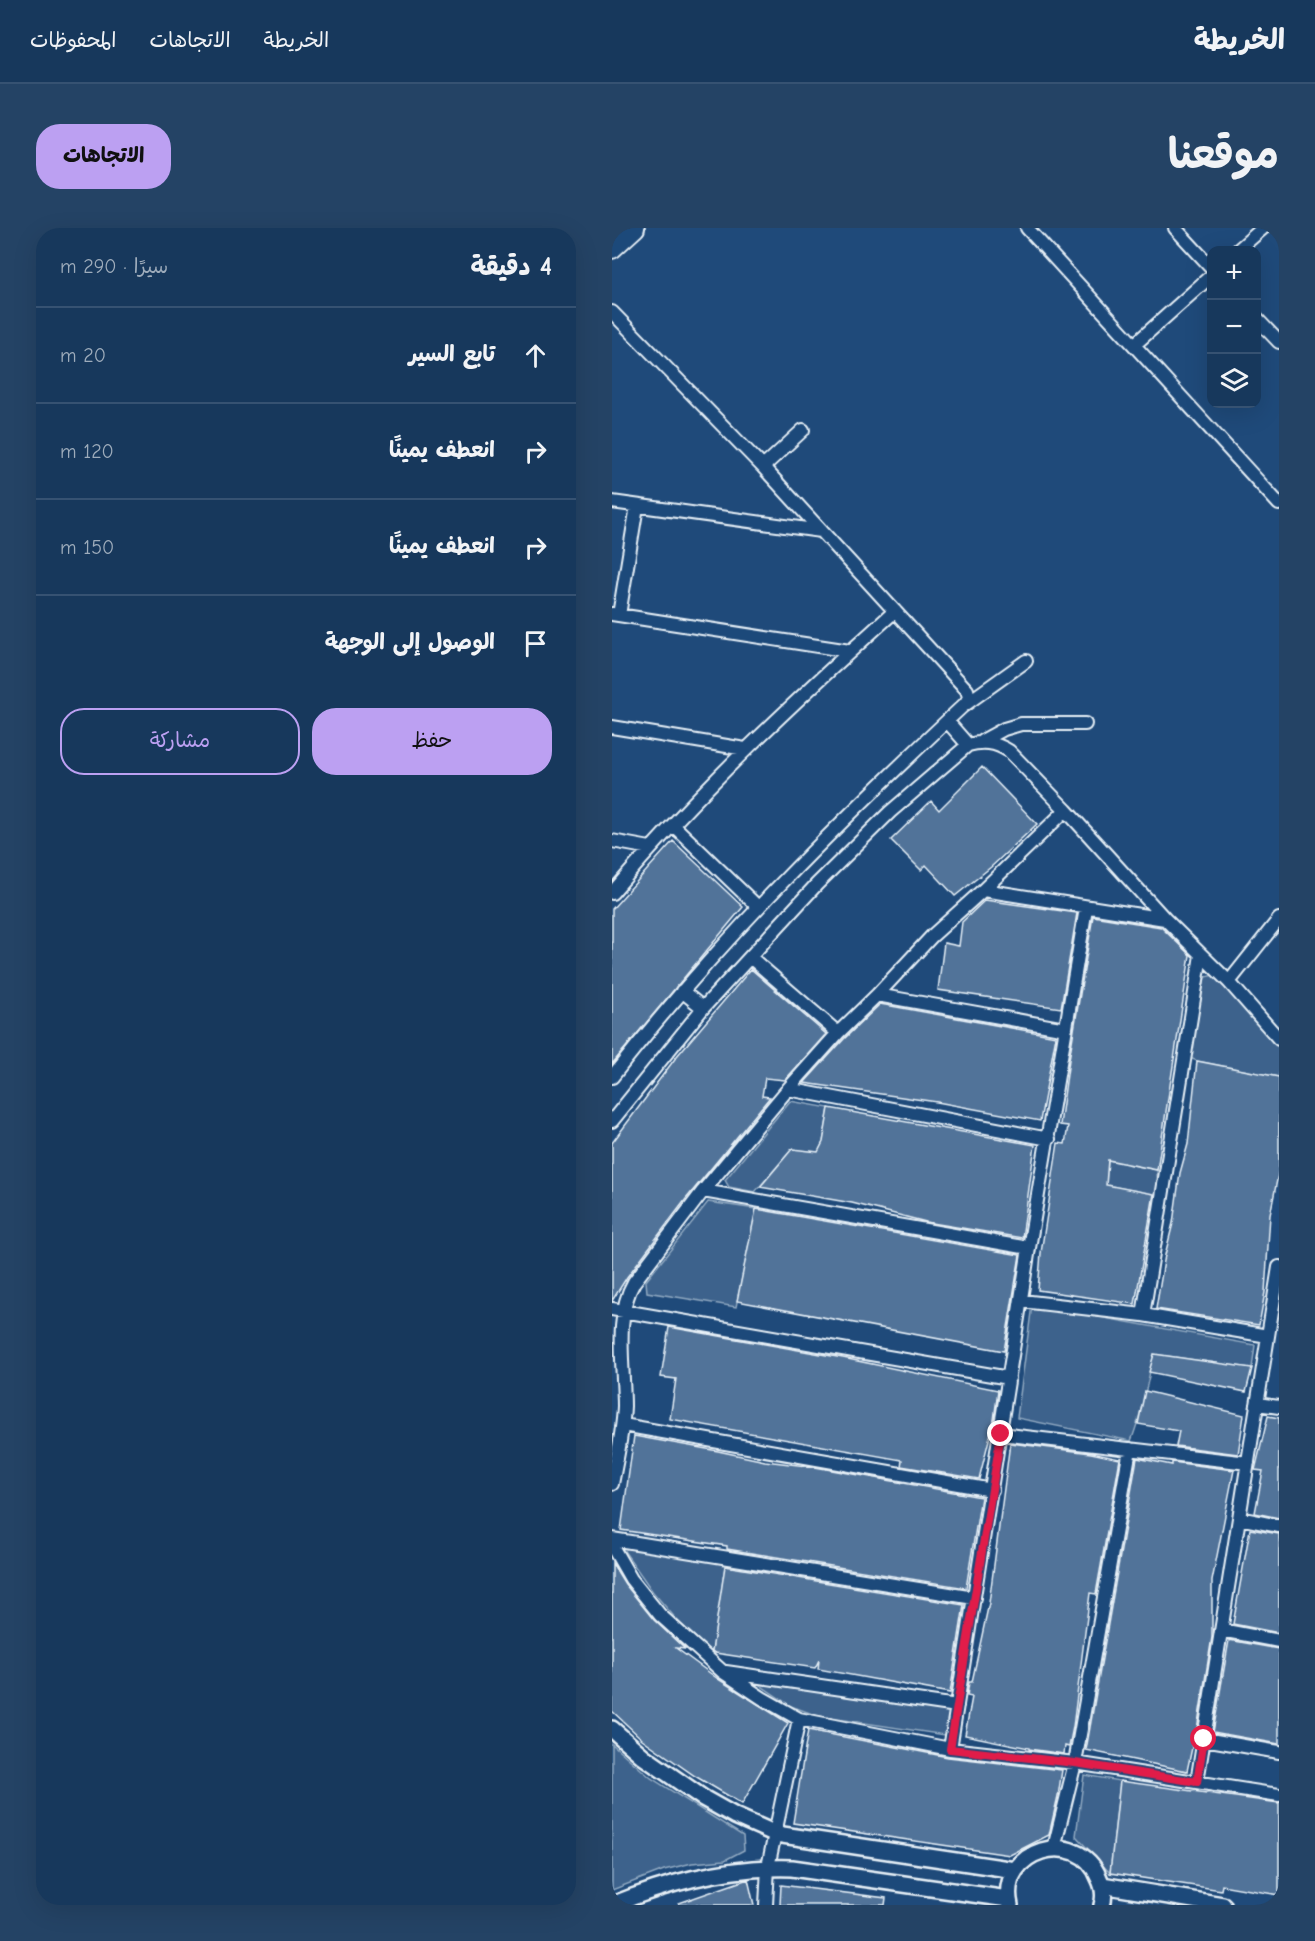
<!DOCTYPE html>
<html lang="ar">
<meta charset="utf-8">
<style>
:root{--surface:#17385c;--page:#244365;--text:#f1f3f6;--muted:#9eacbb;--line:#365272;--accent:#bca0f2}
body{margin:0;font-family:"Comic Neue","Playpen Sans Arabic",sans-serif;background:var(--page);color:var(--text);direction:rtl}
.controls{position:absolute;right:18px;top:18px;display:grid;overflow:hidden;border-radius:12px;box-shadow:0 6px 24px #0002}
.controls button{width:54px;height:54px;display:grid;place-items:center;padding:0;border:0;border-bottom:2px solid var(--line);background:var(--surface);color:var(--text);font:30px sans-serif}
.stop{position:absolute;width:18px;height:18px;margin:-14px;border:4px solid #e11d48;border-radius:50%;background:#fff}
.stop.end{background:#e11d48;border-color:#fff;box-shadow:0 2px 6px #0008}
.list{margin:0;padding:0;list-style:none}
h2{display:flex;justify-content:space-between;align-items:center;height:78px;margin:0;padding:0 24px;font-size:26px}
h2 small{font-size:20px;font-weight:400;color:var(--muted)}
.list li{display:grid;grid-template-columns:39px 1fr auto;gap:18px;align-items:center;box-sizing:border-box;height:96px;padding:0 24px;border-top:2px solid var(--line)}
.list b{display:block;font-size:22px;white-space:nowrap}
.list em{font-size:20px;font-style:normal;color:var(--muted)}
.actions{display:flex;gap:12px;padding:18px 24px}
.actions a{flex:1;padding:14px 0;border:2px solid var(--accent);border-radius:24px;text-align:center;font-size:21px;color:var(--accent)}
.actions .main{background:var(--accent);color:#111}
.icon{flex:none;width:33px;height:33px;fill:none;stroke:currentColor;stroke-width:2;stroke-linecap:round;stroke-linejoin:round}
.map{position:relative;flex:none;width:667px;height:1677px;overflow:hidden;direction:ltr;border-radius:24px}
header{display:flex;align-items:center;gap:36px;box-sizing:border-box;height:84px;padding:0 30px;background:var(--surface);border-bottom:2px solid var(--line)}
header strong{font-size:28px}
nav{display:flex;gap:33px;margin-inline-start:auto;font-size:21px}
.intro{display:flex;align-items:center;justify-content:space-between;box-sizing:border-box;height:144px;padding:0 36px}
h1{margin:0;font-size:42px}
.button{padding:15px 27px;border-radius:24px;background:var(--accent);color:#111;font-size:21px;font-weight:700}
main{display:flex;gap:36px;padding:0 36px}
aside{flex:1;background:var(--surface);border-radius:24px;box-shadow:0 6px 24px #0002}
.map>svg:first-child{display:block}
.green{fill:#3c628c;stroke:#92aac2;stroke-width:1.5}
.building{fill:#517399;stroke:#e8f1f8;stroke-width:1.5}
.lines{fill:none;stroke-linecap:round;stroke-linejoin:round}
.minor-casing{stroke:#e8f1f8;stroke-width:16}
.tertiary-casing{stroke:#e8f1f8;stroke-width:20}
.secondary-casing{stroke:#e8f1f8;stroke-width:22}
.minor{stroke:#1f4a7a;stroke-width:12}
.tertiary{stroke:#1f4a7a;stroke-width:15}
.secondary{stroke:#1f4a7a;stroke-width:18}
.route{stroke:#e11d48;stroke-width:8}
</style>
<header>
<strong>الخريطة</strong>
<nav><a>الخريطة</a><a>الاتجاهات</a><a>المحفوظات</a></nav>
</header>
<div class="intro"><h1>موقعنا</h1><a class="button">الاتجاهات</a></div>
<main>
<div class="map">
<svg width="667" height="1677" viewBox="0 0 667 1677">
<rect width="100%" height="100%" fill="#1f4a7a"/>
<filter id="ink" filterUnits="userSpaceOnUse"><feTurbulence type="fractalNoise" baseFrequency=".0167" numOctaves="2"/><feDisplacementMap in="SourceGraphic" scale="12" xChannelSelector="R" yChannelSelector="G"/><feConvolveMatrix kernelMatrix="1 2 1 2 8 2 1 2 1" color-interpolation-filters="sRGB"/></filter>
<g filter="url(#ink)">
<path class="green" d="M 602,747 L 667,818 L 667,849 L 585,833 L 578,830 L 593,749 Z
M 178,873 L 217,880 L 211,914 L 206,924 L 180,921 L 143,964 L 117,959 L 113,952 Z
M 496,932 L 545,942 L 546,967 L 494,957 Z
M 96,974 L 144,981 L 124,1079 L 35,1064 L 34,1053 Z
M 420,1077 L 643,1117 L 640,1140 L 542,1126 C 535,1155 530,1186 519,1213 L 405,1190 Z
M 10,1320 L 97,1331 L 113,1337 L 100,1425 L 65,1392 L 41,1364 Z
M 139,1451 L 339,1480 L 337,1497 L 333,1507 L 206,1488 L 179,1478 Z
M 0,1516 L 39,1550 L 131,1608 L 132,1622 L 113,1632 L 80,1635 L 52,1642 L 0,1662 Z
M 472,1547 L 508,1553 L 498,1645 L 464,1608 Z"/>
<path class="building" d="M 370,539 L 425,596 L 379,639 L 343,668 L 314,637 L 309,642 L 279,612 L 319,573 L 327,582 Z
M 61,613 L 131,679 L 0,836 L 0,681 Z
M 373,672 L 465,685 L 449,780 L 326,762 L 332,715 L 347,718 L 350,694 Z
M 481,688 L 549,699 L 578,727 L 545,942 L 496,932 L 494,957 L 542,966 L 523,1076 L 426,1062 L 429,1025 L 446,915 L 453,916 L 456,898 L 448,897 L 457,832 Z
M 139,741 L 214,806 L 173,852 L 153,850 L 150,868 L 158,869 L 74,971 L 15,1049 L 0,1073 L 0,915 L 65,828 Z
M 268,776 L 444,808 L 428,893 L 325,874 L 192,855 L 232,811 Z
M 585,833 L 667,849 L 667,942 L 658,987 L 653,1064 L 647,1097 L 544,1081 L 553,1027 L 561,995 L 568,945 L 576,916 Z
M 217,880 L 423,917 L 410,1010 L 314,994 L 240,975 L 148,959 L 180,921 L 206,924 L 211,914 Z
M 144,981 L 408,1027 L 392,1123 L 125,1073 Z
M 57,1099 L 231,1130 L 386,1162 L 382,1192 L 367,1251 L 289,1238 L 290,1232 L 58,1191 L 64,1151 L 49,1149 Z
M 542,1126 L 640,1140 L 634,1164 L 537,1144 Z
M 533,1163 L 632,1187 L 626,1226 L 564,1218 L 567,1203 L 526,1196 Z
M 656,1188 L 667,1190 L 667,1290 L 643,1285 L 651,1243 L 643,1242 Z
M 22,1208 L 106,1223 L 153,1233 L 203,1239 L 369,1269 L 354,1360 L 115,1321 L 115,1318 L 9,1302 Z
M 398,1215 L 479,1225 L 508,1231 L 484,1366 L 478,1365 L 461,1499 L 457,1519 L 453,1518 L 452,1526 L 417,1521 L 417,1520 L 353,1507 L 360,1469 L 355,1468 L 357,1454 L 360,1454 L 377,1375 Z
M 525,1230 L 560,1237 L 560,1234 L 622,1242 L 600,1353 L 600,1409 L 585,1501 L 584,1501 L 575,1543 L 474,1522 Z
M 638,1301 L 667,1306 L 667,1405 L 621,1396 Z
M 0,1335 L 13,1356 L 42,1392 L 73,1421 L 64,1420 L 106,1451 L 176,1495 L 130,1576 L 83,1548 L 30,1511 L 0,1483 Z
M 113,1338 L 352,1377 L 338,1465 L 206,1441 L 207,1432 L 203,1440 L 103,1425 L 100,1423 Z
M 617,1412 L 667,1421 L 667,1516 L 601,1504 Z
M 196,1502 L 336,1529 L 450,1542 L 446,1568 L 437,1607 L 398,1627 L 181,1595 Z
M 508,1553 L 667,1575 L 667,1667 L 610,1657 L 609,1662 L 498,1645 Z
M 136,1651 L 142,1677 L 67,1677 L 67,1675 Z
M 169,1657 L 274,1670 L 273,1677 L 168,1677 Z"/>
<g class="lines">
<defs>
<path id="minor" d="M 415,0 L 667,276
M 563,0 L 600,40
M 626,22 L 651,0
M 0,84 L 151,239 L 355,462 L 357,469 L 354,475 C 228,593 106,713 0,849
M 644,90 L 667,114
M 522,117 L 600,47
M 151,239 L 191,202
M 0,274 L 209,303
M 0,386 L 238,423
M 7,387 L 25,278
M 351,478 L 414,433
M 335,493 L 356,517
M 0,499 L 133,521
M 370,513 L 392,501 L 409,496 L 473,496
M 61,597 L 146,679
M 0,613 L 38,620
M 371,662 L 553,691
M 0,665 C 86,563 184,472 283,383
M 138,729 L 226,805
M 617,754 L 667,691
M 70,763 L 91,780
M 265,767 L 454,801
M 176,861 L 437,911
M 0,893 L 91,780 L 205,656 L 278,584 L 356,517 C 371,513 383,514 397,523 L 454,582 L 553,691 L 617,754 L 667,811
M 91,963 L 417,1020
M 410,1073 L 531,1087 L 656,1108
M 0,1081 L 397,1150
M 531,1087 L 589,727
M 645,1176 L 667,1179
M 11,1197 L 380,1262
M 389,1206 L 636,1235
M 0,1256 C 5,1230 11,1204 12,1178 C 12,1139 2,1088 22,1054 L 91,963 L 176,861 L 226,805 L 265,767 L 320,708 L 371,662 L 454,582
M 627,1290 L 667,1298
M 0,1311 L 362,1370
M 0,1318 L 19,1351 L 48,1387 L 111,1444 L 150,1470 L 187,1491 L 338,1521 L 463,1535 L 667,1567
M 609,1402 L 667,1413
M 114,1444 L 345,1478
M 592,1511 L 667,1524
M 338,1521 L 417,1020 L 474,680
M 585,1554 L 667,1039
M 442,1620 L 463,1535 L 518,1221
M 154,1677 L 156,1639 L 187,1491"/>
<path id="tertiary" d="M 0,1501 L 32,1529 L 91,1570 L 123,1588 L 164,1606 L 403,1642
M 490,1657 L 611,1677
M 0,1677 C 56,1654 119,1638 180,1640 L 396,1671
M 398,1677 C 385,1622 466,1597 487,1650 C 491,1658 493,1668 490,1677"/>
<path id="secondary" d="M 0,21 L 23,0"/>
</defs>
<use href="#minor" class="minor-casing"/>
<use href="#tertiary" class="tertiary-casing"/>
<use href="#secondary" class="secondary-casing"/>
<use href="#minor" class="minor"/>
<use href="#tertiary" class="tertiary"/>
<use href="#secondary" class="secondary"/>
</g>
</g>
<g class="lines" filter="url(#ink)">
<path class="route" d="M 389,1206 L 338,1521 L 463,1535 L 585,1554 L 592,1511"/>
</g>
</svg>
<div class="controls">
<button>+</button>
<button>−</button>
<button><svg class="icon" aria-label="layers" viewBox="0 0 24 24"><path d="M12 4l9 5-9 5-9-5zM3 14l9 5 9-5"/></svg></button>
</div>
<div class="stop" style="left:592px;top:1511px"></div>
<div class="stop end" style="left:389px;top:1206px"></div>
</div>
<aside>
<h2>4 دقيقة<small>سيرًا · 290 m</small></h2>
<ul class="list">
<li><svg class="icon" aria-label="ahead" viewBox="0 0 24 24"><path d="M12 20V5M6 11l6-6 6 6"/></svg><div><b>تابع السير</b></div><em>20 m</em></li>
<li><svg class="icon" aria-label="right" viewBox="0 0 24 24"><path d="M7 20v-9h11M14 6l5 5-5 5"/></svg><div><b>انعطف يمينًا</b></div><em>120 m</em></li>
<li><svg class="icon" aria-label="right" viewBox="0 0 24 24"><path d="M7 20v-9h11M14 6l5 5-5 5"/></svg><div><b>انعطف يمينًا</b></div><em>150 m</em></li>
<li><svg class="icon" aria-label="arrive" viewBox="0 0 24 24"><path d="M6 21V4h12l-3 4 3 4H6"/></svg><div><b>الوصول إلى الوجهة</b></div></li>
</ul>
<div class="actions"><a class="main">حفظ</a><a>مشاركة</a></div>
</aside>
</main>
